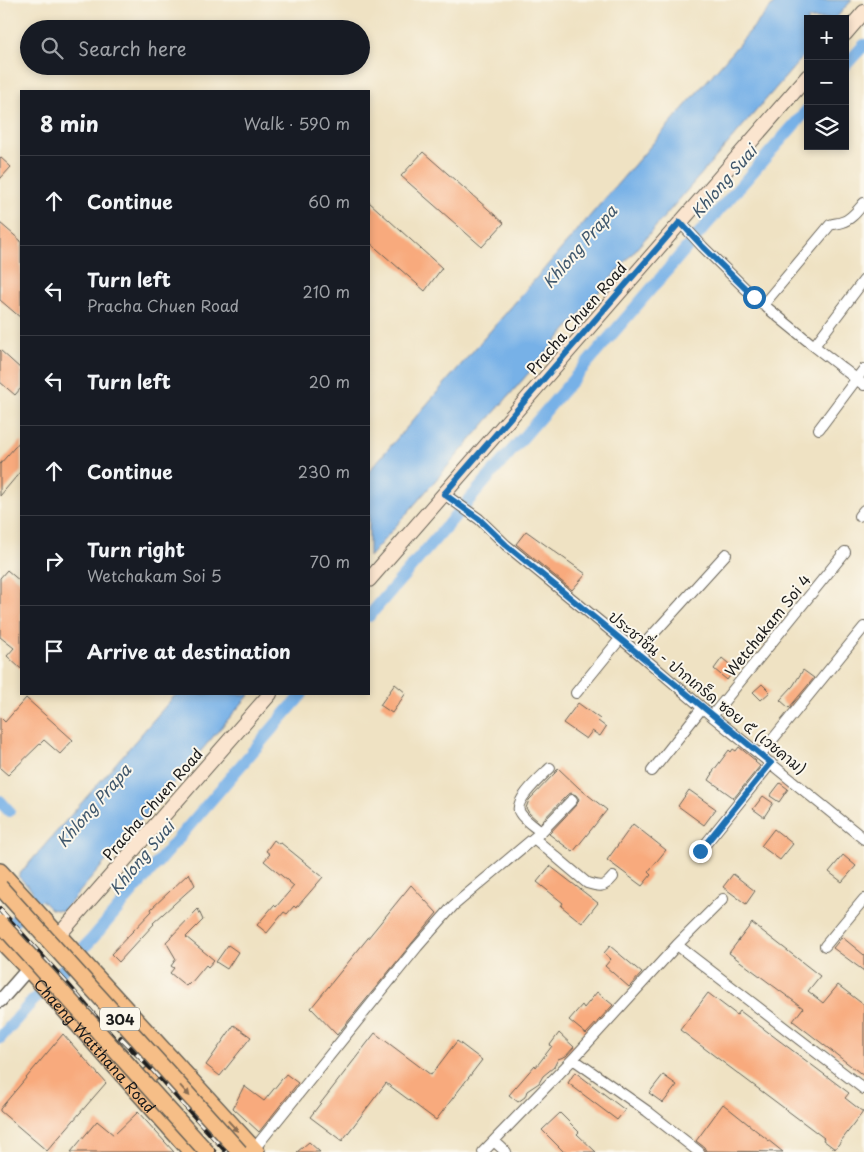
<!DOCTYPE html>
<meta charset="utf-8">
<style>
:root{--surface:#171b24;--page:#242831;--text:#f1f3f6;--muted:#9ea1a6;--line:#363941}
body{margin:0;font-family:"Playpen Sans","Playpen Sans Thai",sans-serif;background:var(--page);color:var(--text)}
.controls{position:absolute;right:15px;top:15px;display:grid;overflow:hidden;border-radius:0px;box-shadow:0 2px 8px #0003}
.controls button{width:45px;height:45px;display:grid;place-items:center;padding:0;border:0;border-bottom:1px solid var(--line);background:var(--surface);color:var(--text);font:25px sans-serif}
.stop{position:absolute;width:15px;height:15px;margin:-11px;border:4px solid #1f6fb2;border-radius:50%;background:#fff}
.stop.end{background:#1f6fb2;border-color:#fff;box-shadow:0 1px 5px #0008}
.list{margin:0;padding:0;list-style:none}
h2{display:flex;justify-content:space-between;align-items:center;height:65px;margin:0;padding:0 20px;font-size:21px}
h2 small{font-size:16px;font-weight:400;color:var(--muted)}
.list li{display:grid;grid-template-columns:32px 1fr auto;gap:15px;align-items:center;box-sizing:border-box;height:90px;padding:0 20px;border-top:1px solid var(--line)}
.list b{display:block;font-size:19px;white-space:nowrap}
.list p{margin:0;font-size:16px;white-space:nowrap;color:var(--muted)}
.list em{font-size:16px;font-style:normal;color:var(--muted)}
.icon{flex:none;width:28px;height:28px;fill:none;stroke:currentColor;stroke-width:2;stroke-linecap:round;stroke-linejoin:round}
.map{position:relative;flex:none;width:864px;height:1152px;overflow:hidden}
.search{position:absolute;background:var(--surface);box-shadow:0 2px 8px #0003;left:20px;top:20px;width:350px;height:55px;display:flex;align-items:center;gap:12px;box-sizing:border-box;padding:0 18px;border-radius:28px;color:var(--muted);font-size:19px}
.panel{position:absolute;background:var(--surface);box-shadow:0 2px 8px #0003;left:20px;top:90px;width:350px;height:605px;border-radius:0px}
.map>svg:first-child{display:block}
.water{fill:#77b1e7;stroke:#4a6682}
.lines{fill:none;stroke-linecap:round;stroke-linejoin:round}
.canal{stroke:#77b1e7;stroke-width:12}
.building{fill:#f8aa7d}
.minor-casing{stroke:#666156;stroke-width:12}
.tertiary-casing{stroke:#666156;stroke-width:15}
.secondary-casing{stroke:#666156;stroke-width:16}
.primary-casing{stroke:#666156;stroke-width:18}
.minor{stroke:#fff;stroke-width:10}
.tertiary{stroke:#fff;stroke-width:12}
.secondary{stroke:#fbe5cf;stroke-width:14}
.primary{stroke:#f6be87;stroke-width:15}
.rail-casing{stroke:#1c1c1c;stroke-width:5.5}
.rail{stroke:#fbf7ec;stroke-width:4;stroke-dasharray:11;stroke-linecap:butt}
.primary-bridge-casing{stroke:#666156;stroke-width:18;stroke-linecap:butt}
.primary-bridge{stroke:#f6be87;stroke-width:15}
.oneway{fill:#896d52}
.route{stroke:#1f6fb2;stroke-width:6}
.labels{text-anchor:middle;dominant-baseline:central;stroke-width:4;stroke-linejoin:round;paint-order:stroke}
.shield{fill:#fbf7ec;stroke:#5f5e5a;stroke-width:1}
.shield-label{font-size:14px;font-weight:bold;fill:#1c1c1c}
.street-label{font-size:15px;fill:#1c1c1c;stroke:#fbf7ec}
.water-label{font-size:16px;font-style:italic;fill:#40586d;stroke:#fbf7ec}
</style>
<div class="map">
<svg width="864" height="1152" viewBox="0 0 864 1152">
<rect width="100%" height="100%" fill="#fbf7ec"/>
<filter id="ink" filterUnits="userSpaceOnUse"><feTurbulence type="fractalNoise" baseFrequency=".02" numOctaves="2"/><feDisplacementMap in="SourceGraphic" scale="10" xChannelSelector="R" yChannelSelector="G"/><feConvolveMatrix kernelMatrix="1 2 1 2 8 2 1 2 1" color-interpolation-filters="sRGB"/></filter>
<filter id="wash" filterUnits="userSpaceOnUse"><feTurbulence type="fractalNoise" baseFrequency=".0096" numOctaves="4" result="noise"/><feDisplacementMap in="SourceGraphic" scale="20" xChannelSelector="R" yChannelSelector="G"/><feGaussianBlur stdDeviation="1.12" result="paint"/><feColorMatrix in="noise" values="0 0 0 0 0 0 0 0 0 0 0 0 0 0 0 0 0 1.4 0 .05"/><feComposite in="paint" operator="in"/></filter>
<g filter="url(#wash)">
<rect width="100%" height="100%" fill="#efe2c3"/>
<path class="water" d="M 777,0 L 852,0 L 835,19 L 808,19 L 808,51 L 369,557 L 369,471 Z
M 176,694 L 250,694 L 63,911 L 50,909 L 18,876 Z"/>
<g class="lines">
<path class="canal" d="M 845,66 L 864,45
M 369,616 L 708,223 L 808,109
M 0,801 L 9,811
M 0,937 L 48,883
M 0,1038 L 28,1006 L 92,939 L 302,694"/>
</g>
<g id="blocks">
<path class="building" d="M 423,152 L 504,223 L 482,247 L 401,176 Z
M 0,157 L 11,167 L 0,179 Z
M 369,202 L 442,268 L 425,291 L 369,242 Z
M 0,223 L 21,241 L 21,318 L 0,300 Z
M 0,350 L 21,369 L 21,388 L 15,395 L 0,382 Z
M 21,440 L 21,471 L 0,496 L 0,464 Z
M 526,531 L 586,574 L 572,590 L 516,544 Z
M 7,570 L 21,582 L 21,669 L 7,656 L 14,648 L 0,637 L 0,578 Z
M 722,658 L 735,669 L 727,680 L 714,669 Z
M 803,670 L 814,678 L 789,708 L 780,700 L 793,686 Z
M 395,684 L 406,693 L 392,713 L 380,705 Z
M 762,684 L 770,692 L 761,700 L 753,692 Z
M 26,698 L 73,740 L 60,754 L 44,740 L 8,775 L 0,768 L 0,717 L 5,722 Z
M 578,703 L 600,719 L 598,721 L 606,727 L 600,736 L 592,731 L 586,739 L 563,723 Z
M 739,747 L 756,761 L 755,762 L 760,766 L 734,798 L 709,780 L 712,775 L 711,774 L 729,750 L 731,752 L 733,749 L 736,751 Z
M 558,768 L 579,788 L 607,810 L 573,852 L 549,834 L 577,804 L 579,799 L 576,795 L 571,793 L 567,795 L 540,823 L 529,813 L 526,808 L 529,800 L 555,773 Z
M 780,783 L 788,789 L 779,802 L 770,796 Z
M 689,790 L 716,809 L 704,825 L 678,806 Z
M 763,796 L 773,803 L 764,817 L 753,809 Z
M 633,824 L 666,850 L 648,872 L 651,875 L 642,886 L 607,860 Z
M 774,829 L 793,844 L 780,860 L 761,846 Z
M 274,840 L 279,844 L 281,843 L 323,877 L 298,906 L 297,906 L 296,908 L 294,906 L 287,914 L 284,912 L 267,933 L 257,925 L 274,905 L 276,907 L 294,886 L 264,861 L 270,854 L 266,851 Z
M 843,855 L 856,866 L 842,882 L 829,872 Z
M 550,866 L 598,903 L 582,923 L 561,906 L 563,903 L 537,882 Z
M 189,873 L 195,885 L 153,923 L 154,924 L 119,962 L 111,954 L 152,911 L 151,909 Z
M 733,874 L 755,891 L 746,904 L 723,887 Z
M 411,885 L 437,913 L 412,943 L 337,1035 L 311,1008 Z
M 198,909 L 203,920 L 186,937 L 214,960 L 208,967 L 206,965 L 191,983 L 190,982 L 186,986 L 170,973 L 174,968 L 171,966 L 176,959 L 166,942 Z
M 752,923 L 820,976 L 808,991 L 823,1003 L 838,985 L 864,1005 L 864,1076 L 793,1021 L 803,1008 L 729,953 Z
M 842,937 L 864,955 L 864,971 L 833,948 Z
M 228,945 L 238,952 L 227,969 L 216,962 Z
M 610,946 L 642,973 L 629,987 L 605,966 L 611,959 L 604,953 Z
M 597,992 L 613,1005 L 586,1034 L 569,1020 L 582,1005 L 584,1008 Z
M 708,993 L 737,1015 L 740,1011 L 849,1093 L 845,1098 L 863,1112 L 835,1149 L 823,1140 L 824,1138 L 680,1030 Z
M 234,1025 L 251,1037 L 220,1076 L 206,1065 Z
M 375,1033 L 431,1075 L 457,1041 L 482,1060 L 436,1120 L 386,1083 L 342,1141 L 310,1117 Z
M 559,1033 L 574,1047 L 566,1056 L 558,1059 L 554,1067 L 543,1076 L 539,1083 L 527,1091 L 525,1097 L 518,1102 L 509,1095 L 535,1065 L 536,1067 L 552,1046 L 550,1045 Z
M 63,1034 L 106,1083 L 47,1151 L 0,1111 L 0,1109 Z
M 575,1072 L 625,1110 L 617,1120 L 568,1083 Z
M 286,1074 L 298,1083 L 259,1132 L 233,1108 L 244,1086 L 264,1101 Z
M 663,1075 L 677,1085 L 663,1103 L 649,1093 Z
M 723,1104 L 783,1152 L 706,1151 L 704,1147 L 696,1141 Z
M 138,1112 L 174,1152 L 71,1152 L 97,1121 L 114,1135 Z
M 560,1113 L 579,1132 L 577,1134 L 596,1152 L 564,1152 L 542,1130 Z
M 309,1142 L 320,1152 L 297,1152 Z"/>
</g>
</g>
<g filter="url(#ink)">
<use href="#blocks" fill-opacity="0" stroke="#666156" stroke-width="1"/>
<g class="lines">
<defs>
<path id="minor" d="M 680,222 L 703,247 L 754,297 L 814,346 L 864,385
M 763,305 L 830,225 C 835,223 837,224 842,222 C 851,220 858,210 864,203
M 814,346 L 864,280
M 819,429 L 864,369
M 444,494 L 479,519 L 506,545 L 637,652 L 712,716 L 864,839
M 859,516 L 864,510
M 637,652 L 726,554
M 576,693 L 620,639
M 712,716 L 845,552
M 760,755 L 864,627
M 652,771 L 702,708
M 541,832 L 572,800
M 535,839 L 587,883 C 600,887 604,888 613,877
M 700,851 L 771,763
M 677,945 L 723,899
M 825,946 L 864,899
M 573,1059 L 647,1111 L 699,1152
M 494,1141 L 506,1152
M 254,1149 L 417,947 L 453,906 L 541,832 C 535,827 524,820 520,813 C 512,802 542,776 550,768
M 483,1152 L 573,1059 L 677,945 L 864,1089"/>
<path id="tertiary" d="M 0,1001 L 28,969"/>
<path id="secondary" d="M 845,34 L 864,12
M 369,580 L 808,76
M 59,935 L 270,694"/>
<g id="primary">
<path d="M 0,871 L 257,1152"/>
<path id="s1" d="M 0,940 L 28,969 L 191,1152"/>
<path d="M 135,1089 L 170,1057"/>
</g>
</defs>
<use href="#minor" class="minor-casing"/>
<use href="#tertiary" class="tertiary-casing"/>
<use href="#secondary" class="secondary-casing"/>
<use href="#primary" class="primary-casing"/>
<use href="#minor" class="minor"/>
<use href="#tertiary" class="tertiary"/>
<use href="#secondary" class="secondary"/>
<use href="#primary" class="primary"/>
<defs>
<path id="rail" d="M 0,910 L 68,985 L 146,1076 L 214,1152
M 121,1038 L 153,1070 L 227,1152"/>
</defs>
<use href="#rail" class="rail-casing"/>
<use href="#rail" class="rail"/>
<defs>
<path id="primary-bridge" d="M 0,887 L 240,1152
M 0,923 L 207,1152"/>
</defs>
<use href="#primary-bridge" class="primary-bridge-casing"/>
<use href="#primary-bridge" class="primary-bridge"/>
</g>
<defs><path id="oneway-solid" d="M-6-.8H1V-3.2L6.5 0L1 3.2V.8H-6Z" transform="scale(1.25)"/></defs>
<g class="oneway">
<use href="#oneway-solid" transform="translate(185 1091) rotate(48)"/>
<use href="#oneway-solid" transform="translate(233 1126) rotate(47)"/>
</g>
</g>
<g class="lines" filter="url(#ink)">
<path class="route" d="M 700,851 L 771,763 L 506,545 L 479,519 L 444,494 L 680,222 L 703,247 L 754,297"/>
</g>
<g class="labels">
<rect class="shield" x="100" y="1007.5" width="40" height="23" rx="4"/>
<g class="shield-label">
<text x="120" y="1019">304</text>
</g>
<g class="street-label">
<text transform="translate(576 318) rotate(-49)">Pracha Chuen Road</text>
<text transform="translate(767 625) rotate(-51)">Wetchakam Soi 4</text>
<text transform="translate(708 692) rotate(39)">ประชาชื่น - ปากเกร็ด ซอย ๕ (เวชคาม)</text>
<text transform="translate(152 804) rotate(-49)">Pracha Chuen Road</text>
<text stroke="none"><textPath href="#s1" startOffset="142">Chaeng Watthana Road</textPath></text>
</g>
<g class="water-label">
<text transform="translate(723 181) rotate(-49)">Khlong Suai</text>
<text transform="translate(579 246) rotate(-49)">Khlong Prapa</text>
<text transform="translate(93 805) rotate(-49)">Khlong Prapa</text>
<text transform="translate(141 857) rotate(-50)">Khlong Suai</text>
</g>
</g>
</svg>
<div class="controls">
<button>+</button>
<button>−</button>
<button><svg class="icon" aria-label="layers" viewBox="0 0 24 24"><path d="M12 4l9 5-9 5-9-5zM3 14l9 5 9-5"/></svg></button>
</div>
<div class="stop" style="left:754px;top:297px"></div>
<div class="stop end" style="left:700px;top:851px"></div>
<div class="search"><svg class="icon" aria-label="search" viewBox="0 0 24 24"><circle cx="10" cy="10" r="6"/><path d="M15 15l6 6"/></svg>Search here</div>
<section class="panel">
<h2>8 min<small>Walk · 590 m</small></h2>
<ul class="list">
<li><svg class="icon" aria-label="ahead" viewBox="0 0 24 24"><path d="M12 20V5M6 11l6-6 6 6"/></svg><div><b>Continue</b></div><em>60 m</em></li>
<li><svg class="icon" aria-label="left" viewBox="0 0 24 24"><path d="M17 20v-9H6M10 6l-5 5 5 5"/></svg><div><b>Turn left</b><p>Pracha Chuen Road</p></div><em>210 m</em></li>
<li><svg class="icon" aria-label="left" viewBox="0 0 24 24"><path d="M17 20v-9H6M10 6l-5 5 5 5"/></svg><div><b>Turn left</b></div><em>20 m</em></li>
<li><svg class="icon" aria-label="ahead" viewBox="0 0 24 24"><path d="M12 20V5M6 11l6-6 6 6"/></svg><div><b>Continue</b></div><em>230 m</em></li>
<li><svg class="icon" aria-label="right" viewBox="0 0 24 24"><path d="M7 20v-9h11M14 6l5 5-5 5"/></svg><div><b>Turn right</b><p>Wetchakam Soi 5</p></div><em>70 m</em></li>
<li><svg class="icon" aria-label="arrive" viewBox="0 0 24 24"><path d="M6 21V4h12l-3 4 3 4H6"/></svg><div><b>Arrive at destination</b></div></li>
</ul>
</section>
</div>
